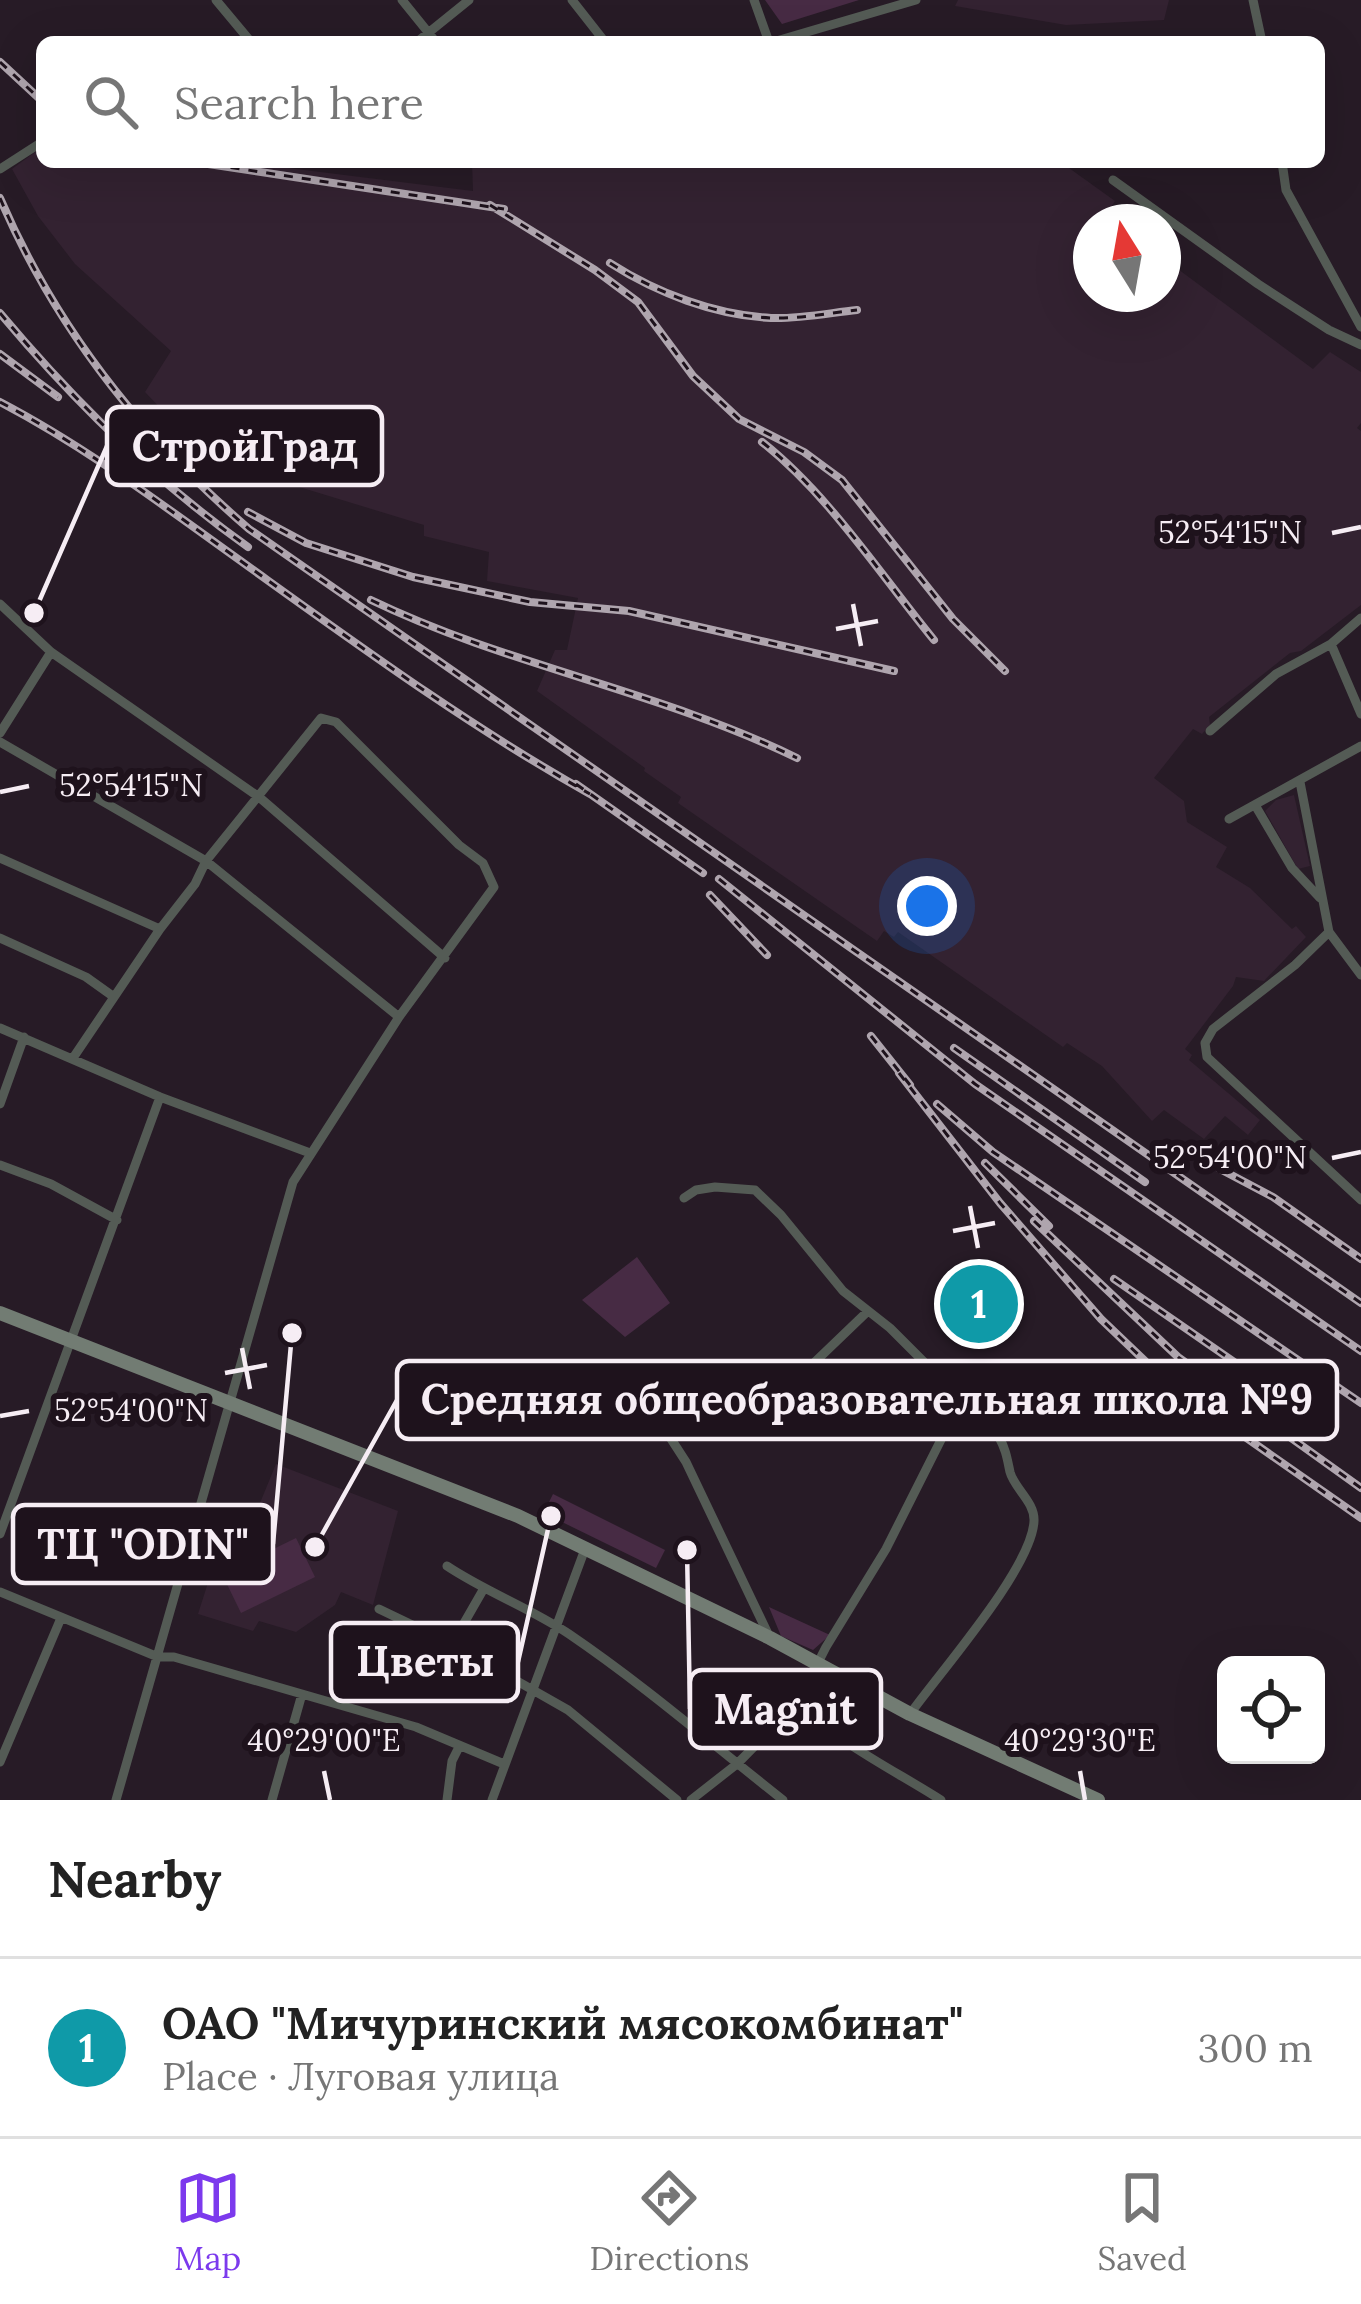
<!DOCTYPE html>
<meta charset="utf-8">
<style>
:root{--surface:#fff;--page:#f2f2f2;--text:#222;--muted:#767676;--line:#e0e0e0;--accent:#7c3aed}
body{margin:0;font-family:Lora,serif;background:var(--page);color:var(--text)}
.controls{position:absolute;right:36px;bottom:36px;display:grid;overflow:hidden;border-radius:18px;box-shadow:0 12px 48px #0002}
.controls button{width:108px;height:108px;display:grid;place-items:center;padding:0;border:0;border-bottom:3px solid var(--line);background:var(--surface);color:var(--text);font:60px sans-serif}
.compass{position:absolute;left:1073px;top:204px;width:108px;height:108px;border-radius:50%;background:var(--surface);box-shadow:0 12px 48px #0002;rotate:349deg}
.you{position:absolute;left:927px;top:906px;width:42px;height:42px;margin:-30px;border:9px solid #fff;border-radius:50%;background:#1a73e8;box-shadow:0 0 0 18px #1a73e833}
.badge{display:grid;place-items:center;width:78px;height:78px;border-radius:50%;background:var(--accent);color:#fff;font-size:39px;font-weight:700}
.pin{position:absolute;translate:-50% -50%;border:6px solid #fff;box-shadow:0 3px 12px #0006}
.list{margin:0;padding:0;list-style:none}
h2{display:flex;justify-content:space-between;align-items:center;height:156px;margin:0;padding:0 48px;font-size:51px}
h2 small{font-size:39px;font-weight:400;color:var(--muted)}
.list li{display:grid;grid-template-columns:78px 1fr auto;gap:36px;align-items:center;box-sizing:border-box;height:180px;padding:0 48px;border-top:3px solid var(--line)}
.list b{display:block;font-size:45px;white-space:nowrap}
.list p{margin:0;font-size:39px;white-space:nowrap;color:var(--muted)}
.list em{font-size:39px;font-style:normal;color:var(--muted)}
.icon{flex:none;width:66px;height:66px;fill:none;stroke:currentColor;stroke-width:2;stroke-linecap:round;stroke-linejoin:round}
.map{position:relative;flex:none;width:1361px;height:1800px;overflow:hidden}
.search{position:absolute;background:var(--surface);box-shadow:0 12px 48px #0002;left:36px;right:36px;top:36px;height:132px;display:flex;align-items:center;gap:30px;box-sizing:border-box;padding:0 42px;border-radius:18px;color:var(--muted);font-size:45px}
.sheet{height:336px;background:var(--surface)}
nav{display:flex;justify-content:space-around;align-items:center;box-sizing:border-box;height:168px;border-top:3px solid var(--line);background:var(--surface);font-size:33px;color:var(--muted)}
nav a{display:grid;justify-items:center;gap:6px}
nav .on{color:var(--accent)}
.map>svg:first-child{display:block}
.built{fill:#332231}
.green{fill:#472b44}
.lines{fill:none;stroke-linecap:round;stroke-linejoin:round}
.street{stroke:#545b55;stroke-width:9}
.secondary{stroke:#727c73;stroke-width:14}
.rail-casing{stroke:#afa5ae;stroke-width:8}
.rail{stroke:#1e121c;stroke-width:3;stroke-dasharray:9;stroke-linecap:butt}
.ticks{fill:none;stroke:#f6edf4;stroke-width:4.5}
.ticks-label{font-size:30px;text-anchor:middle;fill:#f6edf4;stroke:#1e121c;stroke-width:12;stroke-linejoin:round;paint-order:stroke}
.leader{fill:none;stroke:#f6edf4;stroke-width:4.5}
.callout-dot{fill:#f6edf4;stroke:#1e121c;stroke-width:4.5}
.callout{fill:#1e121c;stroke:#f6edf4;stroke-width:4.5}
.callout-label{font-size:42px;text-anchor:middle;font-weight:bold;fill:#f6edf4}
</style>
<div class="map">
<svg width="1361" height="1800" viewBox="0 0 1361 1800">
<rect width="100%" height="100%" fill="#271b26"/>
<path class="built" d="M 958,0 L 1169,0 L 1164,20 L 1066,25 L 955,6 Z
M 42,147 L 42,162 L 239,162 L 473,191 L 472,162 L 1071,162 L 1069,168 L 1115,201 L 1106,215 L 1116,222 L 1091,222 L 1091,294 L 1163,294 L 1163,258 L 1313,369 L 1330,352 L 1361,372 L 1361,423 L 1357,428 L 1361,431 L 1361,605 L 1301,651 L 1290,653 L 1209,717 L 1210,725 L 1202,734 L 1193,729 L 1154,778 L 1184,801 L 1187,822 L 1227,847 L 1216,867 L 1250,888 L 1292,929 L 1296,926 L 1306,937 L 1264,981 L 1236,977 L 1233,986 L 1185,1049 L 1192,1055 L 1189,1060 L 1260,1120 L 1248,1135 L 1225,1116 L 1204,1139 L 1164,1110 L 1152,1121 L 1102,1066 L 1067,1043 L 1063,1047 L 898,932 L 894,937 L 884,931 L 877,941 L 678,803 L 681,797 L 644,771 L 645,768 L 537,691 L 555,650 L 567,650 L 578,598 L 487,581 L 489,552 L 424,536 L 424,525 L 283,482 L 183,432 L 145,392 L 171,351 L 75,264 L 38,216 L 12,169 Z
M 1294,795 L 1310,866 L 1298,869 L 1265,811 L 1276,800 Z
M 276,1464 L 398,1511 L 373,1605 L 341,1592 L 335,1605 L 296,1632 L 259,1621 L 253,1631 L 198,1614 L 220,1545 L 241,1549 Z"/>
<path class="green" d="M 765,0 L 859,0 L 782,24 Z
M 637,1257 L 670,1303 L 625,1337 L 582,1300 Z
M 553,1494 L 665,1550 L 656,1568 L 562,1522 L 564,1517 L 546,1508 Z
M 296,1538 L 315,1577 L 241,1613 L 222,1574 Z
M 769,1607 L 830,1635 L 813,1650 L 781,1636 Z"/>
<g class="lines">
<path class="street" d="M 216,0 L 251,42
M 402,0 L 436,42
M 572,0 L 605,42
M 754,0 L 769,42
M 1253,0 L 1262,42
M 417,42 L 469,0
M 773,42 L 916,0
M 305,162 L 416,162
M 1282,162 L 1286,190 L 1361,327
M 0,169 L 42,142
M 1113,180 L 1258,284 L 1329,330 L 1361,345
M 0,604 L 51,652 L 259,797 L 445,958
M 1361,618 L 1331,644 L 1361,714
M 1210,731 L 1276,674 L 1331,644
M 0,733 L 51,652
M 0,742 L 206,861 L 399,1017
M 1300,782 L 1329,932 L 1361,975
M 1255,805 L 1292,868 L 1320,898
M 1229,819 L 1361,746
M 0,858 L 160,929
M 1329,932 L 1295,965 L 1213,1029 L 1205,1043 L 1207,1057 L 1361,1200
M 0,938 L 86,977 L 114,997
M 0,1028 L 160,1097 L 310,1153
M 73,1058 L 160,929 L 195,884 L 206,861 L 321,718 L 336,722 L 459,845 L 483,863 L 494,887 L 399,1017 L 293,1182 L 116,1800
M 0,1104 L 24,1037
M 0,1165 L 51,1184 L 117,1220
M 684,1198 L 696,1190 L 715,1187 L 755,1190 L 781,1215 L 843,1291 L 890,1328 L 999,1437 C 1006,1450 1007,1458 1010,1472 C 1014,1488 1035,1502 1034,1521 C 1032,1568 940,1672 910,1714
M 642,1394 L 686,1462 L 770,1638
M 979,1418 L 1032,1375
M 742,1432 L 868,1311
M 0,1534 L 160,1097
M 447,1566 C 486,1592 530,1608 569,1634 C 644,1685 712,1744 783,1800
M 0,1592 L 158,1657 L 174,1657 L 416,1727 L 504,1764
M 379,1609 L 452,1644 L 568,1710 L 677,1800
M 452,1644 L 483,1590
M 798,1702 C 837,1743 894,1770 941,1800
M 0,1762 L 61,1618
M 272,1800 L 302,1694
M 447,1800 L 452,1761 L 459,1747
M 492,1800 L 585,1549
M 691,1800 L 737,1764 L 798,1702 L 826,1647 L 886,1549 L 955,1412 L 978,1386"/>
<path class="secondary" d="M 0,1313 L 518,1516 L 770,1638 L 910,1714 L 1098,1800"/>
<defs>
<path id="rail" d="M 0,62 L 42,101
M 195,162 L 504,209
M 0,198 C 56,329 141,436 249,529 L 1361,1303
M 490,205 L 595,270 L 638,302 L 693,376 L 739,419 L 804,452 L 842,480 L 953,619 L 1005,671
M 610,263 C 657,293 714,315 771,318 C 799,319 829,313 857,310
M 0,313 C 73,400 155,481 248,547
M 0,354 L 58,397
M 0,402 C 88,448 165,507 245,564 C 358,645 469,726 590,794
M 762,442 C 829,495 880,574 934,640
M 248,512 L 306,543 L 413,577 L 530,602 L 629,611 L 894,671
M 371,600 C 508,666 660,691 797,758
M 576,784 L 703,873
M 719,879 L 975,1084 L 1361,1351
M 710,895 L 767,955
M 871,1036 L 910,1085
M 954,1048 L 1145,1182
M 899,1073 L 1000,1203 L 1101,1319 L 1168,1383 L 1361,1518
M 937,1104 L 993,1152 L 1361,1403
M 985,1163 L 1049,1226
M 1220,1169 L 1273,1197 L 1361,1259
M 1034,1221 L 1178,1357 L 1361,1488
M 1114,1279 L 1272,1388"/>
</defs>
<use href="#rail" class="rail-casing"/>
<use href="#rail" class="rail"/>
</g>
<path class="ticks" d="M 1332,533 L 1361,527M 853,604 L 861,646M 836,629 L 878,621M 0,792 L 29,786M 1332,1158 L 1361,1152M 970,1206 L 978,1248M 953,1231 L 995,1223M 242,1348 L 250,1389M 225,1373 L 267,1365M 0,1416 L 29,1411M 324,1771 L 330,1800M 1080,1771 L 1085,1800"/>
<g class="ticks-label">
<text x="1230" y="543">52°54'15"N</text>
<text x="131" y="796">52°54'15"N</text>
<text x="1230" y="1168">52°54'00"N</text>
<text x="131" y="1421">52°54'00"N</text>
<text x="324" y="1751">40°29'00"E</text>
<text x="1080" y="1751">40°29'30"E</text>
</g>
<path class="leader" d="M34 613L107 446M315 1547L397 1400M292 1333L273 1544M551 1516L518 1662M687 1550L690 1709"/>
<g class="callout-dot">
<circle cx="34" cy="613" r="12"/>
<circle cx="315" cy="1547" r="12"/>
<circle cx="292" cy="1333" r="12"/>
<circle cx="551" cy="1516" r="12"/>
<circle cx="687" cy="1550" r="12"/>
</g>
<g class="callout">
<rect x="107" y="407" width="275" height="78" rx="12"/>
<rect x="397" y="1361" width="940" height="78" rx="12"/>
<rect x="13" y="1505" width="260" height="78" rx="12"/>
<rect x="331" y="1623" width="187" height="78" rx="12"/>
<rect x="690" y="1670" width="191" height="78" rx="12"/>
</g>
<g class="callout-label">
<text x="245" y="461">СтройГрад</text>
<text x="867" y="1414">Средняя общеобразовательная школа №9</text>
<text x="143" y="1559">ТЦ "ODIN"</text>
<text x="425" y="1676">Цветы</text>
<text x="785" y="1724">Magnit</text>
</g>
</svg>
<div class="controls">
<button><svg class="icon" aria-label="locate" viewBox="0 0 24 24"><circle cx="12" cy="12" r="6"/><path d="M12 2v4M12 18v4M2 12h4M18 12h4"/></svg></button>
</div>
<svg class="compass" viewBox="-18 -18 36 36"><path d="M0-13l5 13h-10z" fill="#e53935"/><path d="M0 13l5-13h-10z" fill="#767676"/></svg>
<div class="you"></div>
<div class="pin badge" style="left:979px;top:1304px;background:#0f9aa8">1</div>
<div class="search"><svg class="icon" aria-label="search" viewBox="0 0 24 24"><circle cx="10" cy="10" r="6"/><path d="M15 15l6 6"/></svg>Search here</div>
</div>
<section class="sheet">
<h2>Nearby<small></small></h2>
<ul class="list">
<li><span class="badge" style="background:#0f9aa8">1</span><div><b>ОАО &quot;Мичуринский мясокомбинат&quot;</b><p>Place · Луговая улица</p></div><em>300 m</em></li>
</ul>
</section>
<nav>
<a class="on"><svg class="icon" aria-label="map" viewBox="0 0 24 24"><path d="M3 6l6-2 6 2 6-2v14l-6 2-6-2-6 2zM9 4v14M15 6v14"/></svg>Map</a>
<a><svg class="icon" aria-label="directions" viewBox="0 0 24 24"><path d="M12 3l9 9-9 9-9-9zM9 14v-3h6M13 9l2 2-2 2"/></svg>Directions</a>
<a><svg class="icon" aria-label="saved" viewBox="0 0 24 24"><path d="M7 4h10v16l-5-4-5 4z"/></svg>Saved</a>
</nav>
